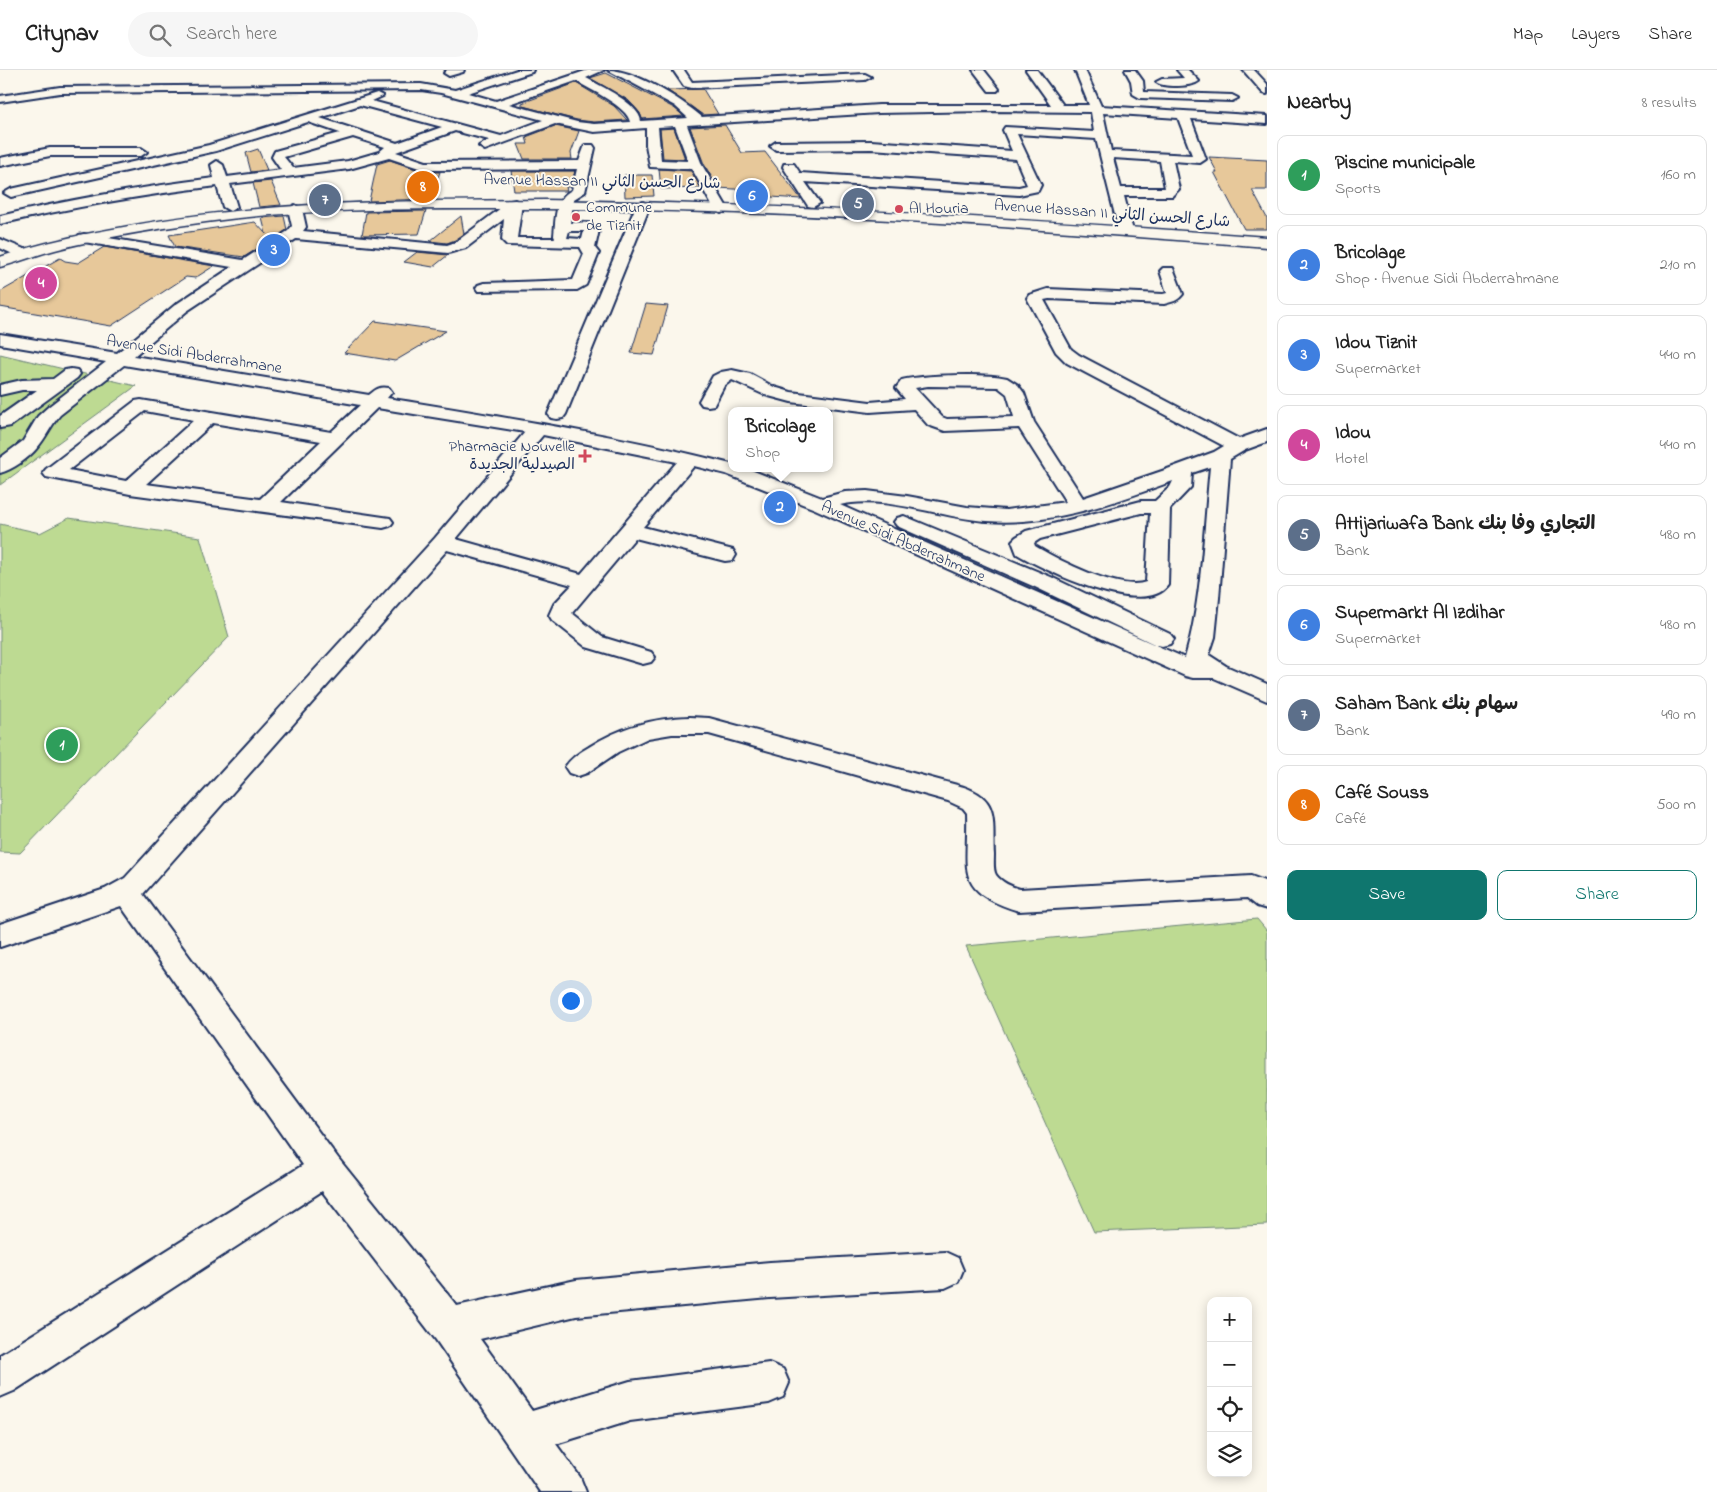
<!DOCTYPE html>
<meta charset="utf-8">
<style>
:root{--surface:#fff;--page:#f6f6f6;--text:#222;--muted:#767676;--line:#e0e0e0;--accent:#0f766e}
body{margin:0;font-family:"Indie Flower","Playpen Sans Arabic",sans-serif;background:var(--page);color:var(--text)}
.controls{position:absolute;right:15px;bottom:15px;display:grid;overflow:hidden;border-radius:10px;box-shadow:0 2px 12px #0003}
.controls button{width:45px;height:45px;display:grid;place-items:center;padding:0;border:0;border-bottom:1px solid var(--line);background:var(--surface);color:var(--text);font:25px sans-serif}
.you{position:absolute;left:570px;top:930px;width:18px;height:18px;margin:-12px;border:4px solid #fff;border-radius:50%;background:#1a73e8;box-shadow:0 0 0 8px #1a73e833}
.badge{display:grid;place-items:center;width:32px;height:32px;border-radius:50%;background:var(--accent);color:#fff;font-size:16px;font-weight:700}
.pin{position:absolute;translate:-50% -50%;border:2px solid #fff;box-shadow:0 1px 5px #0006}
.popup{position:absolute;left:728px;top:337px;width:105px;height:65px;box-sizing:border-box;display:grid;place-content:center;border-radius:10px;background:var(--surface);filter:drop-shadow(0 1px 4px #0005);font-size:16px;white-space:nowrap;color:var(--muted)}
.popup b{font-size:19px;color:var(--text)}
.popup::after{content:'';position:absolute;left:50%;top:100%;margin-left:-10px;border:10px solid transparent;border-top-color:var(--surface)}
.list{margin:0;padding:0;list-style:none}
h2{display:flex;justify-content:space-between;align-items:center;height:65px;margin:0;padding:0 20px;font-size:21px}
h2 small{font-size:16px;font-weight:400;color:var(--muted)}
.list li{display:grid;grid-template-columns:32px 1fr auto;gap:15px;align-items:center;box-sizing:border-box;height:80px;margin:0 10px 10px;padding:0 10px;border:1px solid var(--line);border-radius:10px}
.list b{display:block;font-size:19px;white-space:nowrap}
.list p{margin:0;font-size:16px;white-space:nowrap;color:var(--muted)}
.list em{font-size:16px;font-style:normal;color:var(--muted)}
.actions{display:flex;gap:10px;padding:15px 20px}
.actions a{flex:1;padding:11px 0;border:1px solid var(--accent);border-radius:10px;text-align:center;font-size:18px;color:var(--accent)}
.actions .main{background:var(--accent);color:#fff}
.icon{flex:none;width:28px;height:28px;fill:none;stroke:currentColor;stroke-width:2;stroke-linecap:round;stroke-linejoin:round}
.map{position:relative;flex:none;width:1267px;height:1422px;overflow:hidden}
header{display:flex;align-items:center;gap:30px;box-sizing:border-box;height:70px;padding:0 25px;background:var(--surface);border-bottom:1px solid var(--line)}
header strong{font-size:24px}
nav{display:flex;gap:28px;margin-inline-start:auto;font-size:18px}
.search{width:350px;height:45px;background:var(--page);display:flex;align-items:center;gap:12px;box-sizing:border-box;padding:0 18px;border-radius:28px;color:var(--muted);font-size:19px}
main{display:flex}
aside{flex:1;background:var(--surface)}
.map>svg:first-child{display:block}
.green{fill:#bdda92;stroke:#6c8478}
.building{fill:#e7c89a;stroke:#1b2f5e}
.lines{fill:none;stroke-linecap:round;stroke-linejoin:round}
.minor-casing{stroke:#1b2f5e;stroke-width:4}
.major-casing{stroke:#1b2f5e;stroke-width:3}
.minor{fill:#fbf7ec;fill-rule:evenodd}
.major{fill:#fbf7ec;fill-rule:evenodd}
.poi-dot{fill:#d1495b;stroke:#fbf7ec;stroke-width:2}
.labels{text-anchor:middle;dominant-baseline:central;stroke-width:4;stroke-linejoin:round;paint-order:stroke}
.far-street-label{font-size:16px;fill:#1b2f5e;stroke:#fbf7ec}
.far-poi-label{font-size:16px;fill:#1b2f5e;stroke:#fbf7ec;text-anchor:start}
</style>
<header>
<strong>Citynav</strong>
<div class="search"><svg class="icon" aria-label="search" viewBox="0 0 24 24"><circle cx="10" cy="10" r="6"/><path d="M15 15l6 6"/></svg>Search here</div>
<nav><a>Map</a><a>Layers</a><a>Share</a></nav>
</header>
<main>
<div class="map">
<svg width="1267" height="1422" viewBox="0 0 1267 1422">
<rect width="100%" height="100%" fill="#fbf7ec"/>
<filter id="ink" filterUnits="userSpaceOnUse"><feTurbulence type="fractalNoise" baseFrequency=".02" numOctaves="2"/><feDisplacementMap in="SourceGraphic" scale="10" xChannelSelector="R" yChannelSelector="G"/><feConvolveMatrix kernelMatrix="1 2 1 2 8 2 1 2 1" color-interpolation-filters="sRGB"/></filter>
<g filter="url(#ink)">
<path class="green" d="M 0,284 L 136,316 L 0,415 Z
M 69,448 L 200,467 L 229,567 L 20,783 L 0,782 L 0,454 L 40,463 Z
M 1257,849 L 1267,861 L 1267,1155 L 1094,1162 L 966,876 Z"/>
<path class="building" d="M 606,3 L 674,38 L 684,46 L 642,49 L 640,43 L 628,30 L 590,8 Z
M 576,13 L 614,36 L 627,50 L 594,52 L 577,50 L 522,36 L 522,33 Z
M 703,19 L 718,44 L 703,45 L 667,20 Z
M 725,55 L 742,83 L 765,82 L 801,129 L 757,126 L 751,120 L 718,118 L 704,94 L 690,57 Z
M 555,56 L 579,61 L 571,83 L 572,89 L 524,89 L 518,74 L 528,74 L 526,67 Z
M 674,58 L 685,89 L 663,88 L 660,59 Z
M 258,79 L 267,100 L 251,102 L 246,83 Z
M 1209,87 L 1267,90 L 1267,120 L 1252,120 L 1267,148 L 1267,159 L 1244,159 L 1214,102 L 1217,102 Z
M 390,90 L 424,102 L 440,102 L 430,129 L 369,131 L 377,94 Z
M 659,99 L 691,101 L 701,118 L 661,119 Z
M 511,101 L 575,101 L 571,117 L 566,117 L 567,121 L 514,121 Z
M 624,105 L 652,105 L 654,126 L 625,127 Z
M 271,111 L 281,135 L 259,137 L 253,113 Z
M 426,141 L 419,164 L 362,165 L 366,142 Z
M 284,146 L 287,160 L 244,187 L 175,177 L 169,165 L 255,152 L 266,164 L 262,148 Z
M 461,146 L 464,164 L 455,170 L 447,173 L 430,171 Z
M 104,177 L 214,196 L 195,208 L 186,207 L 111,256 L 0,237 L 0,222 L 60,188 L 65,191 L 78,193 Z
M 417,182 L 448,185 L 433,197 L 404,192 Z
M 646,234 L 668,236 L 654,285 L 631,283 Z
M 375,251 L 446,261 L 395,291 L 344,283 Z"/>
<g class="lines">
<defs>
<path id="minor" d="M 447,0 L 464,0 L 463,2 L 449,6 L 444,3 Z
M 517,0 L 533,0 L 532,2 L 468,23 L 496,31 L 588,0 L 604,0 L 586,8 C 601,16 639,34 641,51 L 688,48 L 675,36 L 608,0 C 635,0 681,29 702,47 L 879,35 L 1051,35 L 1026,0 L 1037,0 L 1063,35 L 1089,35 L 1075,0 L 1085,0 L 1101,36 L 1267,46 L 1267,54 L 1191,49 L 1206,89 L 1200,93 L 1173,91 L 1179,119 L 1172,126 L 1124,126 L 1133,161 L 1131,164 L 1121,164 L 1119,161 L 1096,69 L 1017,64 L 1041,115 L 1038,121 L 1019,125 L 805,112 L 820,133 L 813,137 L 808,136 L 783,97 L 784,94 L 794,94 L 800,103 L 1019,117 L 1027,115 L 1016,89 L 871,79 L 776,80 L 770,76 L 776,72 L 871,71 L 1012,81 L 1003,60 L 1005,57 L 1094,62 L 1091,42 L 987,41 L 879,43 L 687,55 L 702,95 L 728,139 L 721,143 L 714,139 L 692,99 L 650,97 L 646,75 L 646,58 L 594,62 L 555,54 L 485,80 L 479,76 L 489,70 L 455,61 L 396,82 L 426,92 L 579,91 L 585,75 L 593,75 L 595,78 L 585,122 L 574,129 L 570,153 C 581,153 592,150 599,160 L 595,178 L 599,183 L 586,215 L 577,220 L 478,221 L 476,218 L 478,215 L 484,213 L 573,210 L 584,184 L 580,177 L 507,175 L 502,170 L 504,149 L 466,178 L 448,183 L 296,169 L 187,241 L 134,286 L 369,325 C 376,319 380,316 389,318 L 392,322 L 387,328 C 502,347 618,365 731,394 L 731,398 L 746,398 L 822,428 L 845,422 L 867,421 L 907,426 L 967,437 L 1006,440 L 1066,432 L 1019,358 L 945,361 L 928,355 L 914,339 L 870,342 L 791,332 L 765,325 L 732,310 L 724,316 L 714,335 L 708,336 L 702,335 L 699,331 L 713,306 L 721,302 L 732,300 L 750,304 L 774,317 L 791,322 L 870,332 L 905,329 L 896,318 L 902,310 C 925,305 984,303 1007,308 L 1018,315 L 1024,323 L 1034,352 L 1083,428 L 1162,401 L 1214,382 L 1224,376 L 1067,293 L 1056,282 L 1027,228 L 1029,225 L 1048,219 L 1163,224 L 1167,223 L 1160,201 L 1163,198 L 1173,198 L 1183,224 C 1178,231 1172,232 1164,234 L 1049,229 L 1044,230 L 1071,279 L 1079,285 L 1239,369 L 1267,359 L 1267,372 L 1245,380 L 1230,389 L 1219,528 L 1215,567 L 1209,585 L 1226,596 L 1267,614 L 1267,631 L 1214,608 L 1193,608 L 1185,606 L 815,439 L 726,404 L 694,396 L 643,457 L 733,480 L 736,485 L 733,490 L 725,491 L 635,468 L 572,543 L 602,567 L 651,582 L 655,587 L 651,592 L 643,594 L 586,577 L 552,550 L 549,545 L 554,534 L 572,515 L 447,480 L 143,824 L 338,1088 L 457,1236 L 576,1210 L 770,1192 L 945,1182 L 958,1188 L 963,1200 L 958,1212 L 945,1218 L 770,1228 L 576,1246 L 480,1269 L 532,1341 L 630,1311 L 769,1293 L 783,1299 L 789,1313 L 783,1327 L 769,1333 L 630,1351 L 556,1374 L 580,1407 L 586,1422 L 540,1422 L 436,1270 L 322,1121 L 14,1321 L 0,1327 L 0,1285 L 303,1095 L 121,836 L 0,877 L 0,854 L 105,819 L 125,808 L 435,468 L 525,362 L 377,338 L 281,432 L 390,448 L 393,452 L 390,456 L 383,458 L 130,424 L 46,407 L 43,403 L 46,399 L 135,331 L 141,330 L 331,362 L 360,335 L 124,295 L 60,345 C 51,355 46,368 37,378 C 29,388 12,400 0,403 L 0,388 L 23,371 L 38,346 L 48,337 L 106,292 L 0,274 L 0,264 L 117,283 L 175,235 L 232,197 L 84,172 L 79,171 L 77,168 L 79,165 L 84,164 L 243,190 L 288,161 L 292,156 L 288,139 L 295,135 L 302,139 L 306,157 L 303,161 L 447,175 L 456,172 L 510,131 L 515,130 L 522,134 L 517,168 L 555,168 L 554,166 C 556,148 554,129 572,120 L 577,99 L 425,100 L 389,88 L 349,99 L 230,114 L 237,137 L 230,141 L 223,137 L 217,116 C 143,125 72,137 0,154 L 0,146 C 71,129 142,117 214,108 L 211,95 L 217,91 L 223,95 L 227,107 L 281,100 L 272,87 L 275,81 L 340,63 L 308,52 L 216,81 L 11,127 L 4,123 L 11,119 L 209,75 L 377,23 L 383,26 L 372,31 L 501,66 L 543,50 L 441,23 L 421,20 L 60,23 L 0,32 L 0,26 L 60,17 L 421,14 L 455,20 ZM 576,11 C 589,19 628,37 630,52 L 594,54 L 577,52 L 509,34 ZM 360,35 L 442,57 L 397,73 L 320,48 ZM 1103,43 L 1178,48 L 1192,85 L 1111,81 ZM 675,56 L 688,91 L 661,90 L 658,57 ZM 353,67 L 385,77 L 379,82 L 348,91 L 293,98 L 284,87 ZM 1113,88 L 1160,91 L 1165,118 L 1121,118 ZM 569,161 L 584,161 L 582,169 L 567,168 ZM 928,316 L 998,317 L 1007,324 L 1014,347 L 947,349 L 942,347 L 915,318 ZM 145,341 L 194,350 L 126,411 L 69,400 ZM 213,353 L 321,371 L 260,429 L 146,414 ZM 543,365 L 677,392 L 581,504 L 456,469 ZM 1210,397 C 1204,457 1202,531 1185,588 L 840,435 C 882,424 943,448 987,451 C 1051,456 1114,433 1173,411 L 1170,417 L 1155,431 L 1141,431 L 1026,461 L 1016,467 L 1012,471 L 1017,484 C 1044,500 1144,549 1168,515 L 1170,439 L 1191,417 L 1192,403 ZM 1141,443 L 1150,443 L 1146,512 C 1120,522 1058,490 1035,476 L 1034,473 L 1040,469 Z
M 673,0 L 684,0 L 692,12 L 865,4 L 871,7 L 865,10 L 692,18 L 684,16 Z
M 973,0 L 984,0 L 999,19 L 997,21 L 989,21 Z
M 1125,0 L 1135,0 L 1143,11 L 1144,22 L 1232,25 L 1238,28 L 1232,31 L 1140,28 L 1133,24 L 1131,11 Z
M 1177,0 L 1188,0 L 1199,11 C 1192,17 1163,18 1156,12 L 1162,9 L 1184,8 Z
M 1243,0 L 1254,0 L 1267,14 L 1267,24 L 1263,23 Z
M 50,78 L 141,78 L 147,82 L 141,86 L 50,86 L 0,96 L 0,88 Z
M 643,132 L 650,136 L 566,344 L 563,348 L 557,349 L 551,348 L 548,344 L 636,136 Z
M 0,169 L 29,181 L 31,184 L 29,187 L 19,187 L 0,178 Z
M 71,299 L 77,300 L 80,304 L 77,308 L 11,356 L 0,358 L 0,346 L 37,320 L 22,320 L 0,325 L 0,315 L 22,310 L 53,309 L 65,300 Z
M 904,446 L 1051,507 L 1170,564 L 1174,569 L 1170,574 L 1162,576 L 1154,574 L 1035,517 L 897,456 L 894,452 L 897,448 Z
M 690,647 L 709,648 L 957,715 C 1001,727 992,748 994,785 C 994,791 993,800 996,805 C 1001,812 1012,817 1020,819 L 1251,806 L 1267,812 L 1267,839 L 1257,836 L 1247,828 L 1019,841 C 952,820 969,801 967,743 L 963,738 L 948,731 L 709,664 L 672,664 L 648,668 L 618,682 L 587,703 L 578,706 L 569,703 L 565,697 C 571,688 580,682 589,677 C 620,657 653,648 690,647 Z"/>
<path id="major" d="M 545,130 C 786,134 1027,149 1267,167 L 1267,177 C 1016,157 765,138 513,139 C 411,139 308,138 206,152 C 156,159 104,167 55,180 C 36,185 19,192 0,197 L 0,187 C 42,172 85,164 129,156 C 269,130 404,131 545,130 Z"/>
</defs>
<use href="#minor" class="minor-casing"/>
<use href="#major" class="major-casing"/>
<use href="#minor" class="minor"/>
<use href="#major" class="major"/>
</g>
</g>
<g class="poi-dot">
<circle cx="899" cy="139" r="5"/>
<circle cx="576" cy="147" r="5"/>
<path d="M582.5 378.5h5v5h5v5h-5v5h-5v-5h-5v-5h5z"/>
</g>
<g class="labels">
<g class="far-street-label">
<text transform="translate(602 112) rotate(1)">Avenue Hassan II شارع الحسن الثاني</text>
<text transform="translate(1112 144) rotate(4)">Avenue Hassan II شارع الحسن الثاني</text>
<text transform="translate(194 285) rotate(9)">Avenue Sidi Abderrahmane</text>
<text transform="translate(903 472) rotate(24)">Avenue Sidi Abderrahmane</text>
</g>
<g class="far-poi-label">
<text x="586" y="138">Commune<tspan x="586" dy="18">de Tiznit</tspan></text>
<text x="909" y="139">Al Houria</text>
<text x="575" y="377" text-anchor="end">Pharmacie Nouvelle<tspan x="575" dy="18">الصيدلية الجديدة</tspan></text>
</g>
</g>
</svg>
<div class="controls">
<button>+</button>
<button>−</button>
<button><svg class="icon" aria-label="locate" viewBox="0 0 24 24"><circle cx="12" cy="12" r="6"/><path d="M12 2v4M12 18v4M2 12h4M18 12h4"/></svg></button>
<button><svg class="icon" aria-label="layers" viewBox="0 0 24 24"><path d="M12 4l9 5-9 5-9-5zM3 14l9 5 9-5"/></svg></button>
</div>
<div class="you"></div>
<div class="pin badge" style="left:62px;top:675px;background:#2e9e5b">1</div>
<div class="pin badge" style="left:780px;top:437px;background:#3f7fe0">2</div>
<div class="popup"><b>Bricolage</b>Shop</div>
<div class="pin badge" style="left:274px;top:180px;background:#3f7fe0">3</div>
<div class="pin badge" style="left:41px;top:213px;background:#d1479c">4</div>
<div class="pin badge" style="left:858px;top:134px;background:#5c6f8a">5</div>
<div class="pin badge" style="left:752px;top:126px;background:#3f7fe0">6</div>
<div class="pin badge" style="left:325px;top:130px;background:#5c6f8a">7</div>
<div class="pin badge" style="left:423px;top:117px;background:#e8710a">8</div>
</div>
<aside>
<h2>Nearby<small>8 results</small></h2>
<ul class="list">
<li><span class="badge" style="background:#2e9e5b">1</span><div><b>Piscine municipale</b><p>Sports</p></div><em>160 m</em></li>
<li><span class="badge" style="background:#3f7fe0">2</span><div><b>Bricolage</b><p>Shop · Avenue Sidi Abderrahmane</p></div><em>210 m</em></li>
<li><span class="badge" style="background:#3f7fe0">3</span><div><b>Idou Tiznit</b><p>Supermarket</p></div><em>440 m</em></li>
<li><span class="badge" style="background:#d1479c">4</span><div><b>Idou</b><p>Hotel</p></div><em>440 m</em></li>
<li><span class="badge" style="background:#5c6f8a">5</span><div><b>Attijariwafa Bank التجاري وفا بنك</b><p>Bank</p></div><em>480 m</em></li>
<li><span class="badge" style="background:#3f7fe0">6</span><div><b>Supermarkt Al Izdihar</b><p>Supermarket</p></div><em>480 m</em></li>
<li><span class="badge" style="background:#5c6f8a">7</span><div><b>Saham Bank سهام بنك</b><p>Bank</p></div><em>490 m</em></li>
<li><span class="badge" style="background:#e8710a">8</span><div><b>Café Souss</b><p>Café</p></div><em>500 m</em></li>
</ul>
<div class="actions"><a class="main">Save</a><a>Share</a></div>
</aside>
</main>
